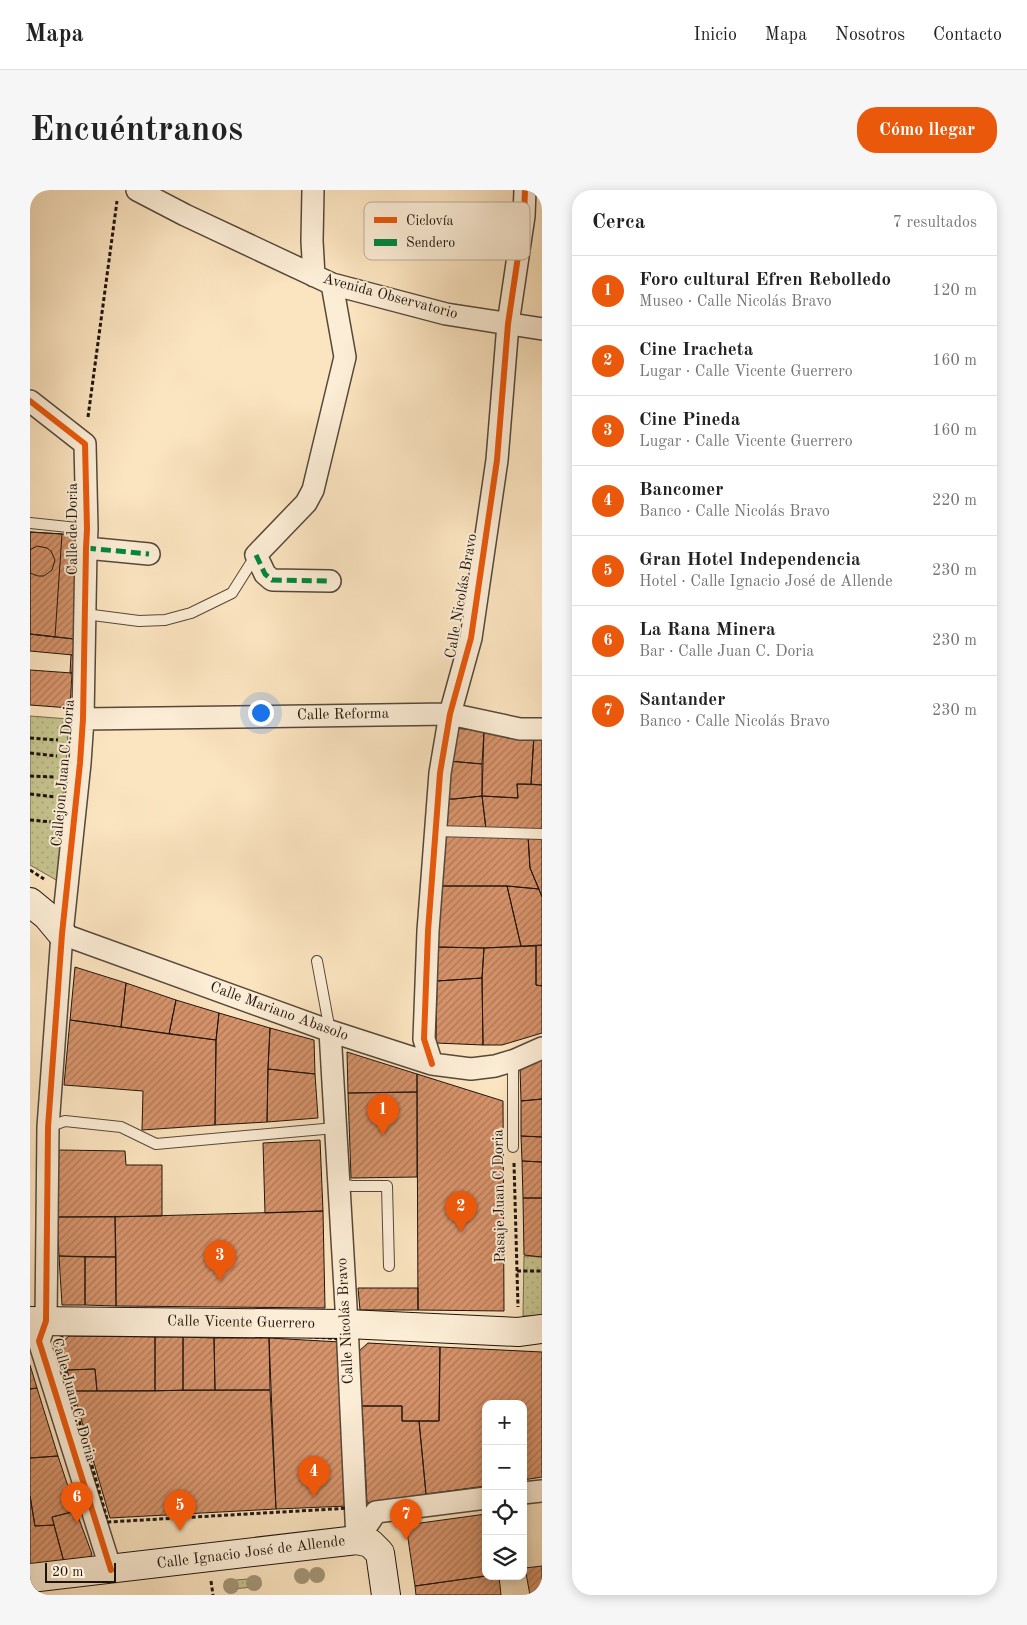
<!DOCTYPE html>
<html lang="es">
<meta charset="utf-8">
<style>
:root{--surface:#fff;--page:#f6f6f6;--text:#222;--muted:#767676;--line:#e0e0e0;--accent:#ea580c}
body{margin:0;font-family:"Old Standard TT",serif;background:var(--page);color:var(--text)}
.controls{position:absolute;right:15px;bottom:15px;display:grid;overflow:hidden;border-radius:10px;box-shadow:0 2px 12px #0003}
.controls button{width:45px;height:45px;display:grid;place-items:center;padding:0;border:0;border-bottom:1px solid var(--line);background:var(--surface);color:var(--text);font:25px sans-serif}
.scale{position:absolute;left:15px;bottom:12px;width:71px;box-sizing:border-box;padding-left:5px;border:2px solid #1f140d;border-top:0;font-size:14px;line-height:18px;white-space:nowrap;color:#1f140d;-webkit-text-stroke:4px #fcedd6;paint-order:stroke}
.you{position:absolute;left:230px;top:522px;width:18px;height:18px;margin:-12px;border:4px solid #fff;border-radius:50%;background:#1a73e8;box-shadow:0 0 0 8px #1a73e833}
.badge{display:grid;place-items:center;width:32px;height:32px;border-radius:50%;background:var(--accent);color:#fff;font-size:16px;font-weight:700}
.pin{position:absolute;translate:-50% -41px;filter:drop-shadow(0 1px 2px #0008)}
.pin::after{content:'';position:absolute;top:26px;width:18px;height:15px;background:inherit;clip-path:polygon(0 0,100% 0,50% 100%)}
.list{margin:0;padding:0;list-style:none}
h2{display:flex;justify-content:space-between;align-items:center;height:65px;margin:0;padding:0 20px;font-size:21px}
h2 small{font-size:16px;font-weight:400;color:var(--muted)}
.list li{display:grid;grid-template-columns:32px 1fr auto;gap:15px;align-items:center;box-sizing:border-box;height:70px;padding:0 20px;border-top:1px solid var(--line)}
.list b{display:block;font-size:19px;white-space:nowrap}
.list p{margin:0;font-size:16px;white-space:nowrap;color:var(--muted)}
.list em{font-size:16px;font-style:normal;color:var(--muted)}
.icon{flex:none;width:28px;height:28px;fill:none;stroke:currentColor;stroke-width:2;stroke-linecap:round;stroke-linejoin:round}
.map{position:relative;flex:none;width:512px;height:1405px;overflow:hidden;border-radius:20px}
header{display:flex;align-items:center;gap:30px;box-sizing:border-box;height:70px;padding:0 25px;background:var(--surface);border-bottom:1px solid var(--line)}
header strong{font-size:24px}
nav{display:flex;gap:28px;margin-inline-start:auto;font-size:18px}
.intro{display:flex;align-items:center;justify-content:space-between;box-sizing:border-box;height:120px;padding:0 30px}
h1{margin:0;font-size:35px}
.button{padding:12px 22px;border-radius:20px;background:var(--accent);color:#fff;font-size:18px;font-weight:700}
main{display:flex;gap:30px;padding:0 30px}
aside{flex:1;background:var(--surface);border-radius:20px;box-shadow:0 2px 12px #0003}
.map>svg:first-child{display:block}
.garden{fill:url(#garden-dots);stroke:#726b4d}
.building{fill:url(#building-hatch);stroke:#1f140d}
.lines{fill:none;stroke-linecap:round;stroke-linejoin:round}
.lane-casing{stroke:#56483a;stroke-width:12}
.street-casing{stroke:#56483a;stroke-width:24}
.secondary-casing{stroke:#1f140d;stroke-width:30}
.path{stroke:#1f140d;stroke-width:3;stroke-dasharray:4 2.5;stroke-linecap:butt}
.lane{stroke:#fcedd6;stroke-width:10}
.street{stroke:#fcedd6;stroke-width:21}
.secondary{stroke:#fcedd6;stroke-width:28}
.quiet{stroke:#00873e;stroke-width:5;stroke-dasharray:10 5;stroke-linecap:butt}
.cycleway-casing{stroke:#fcedd6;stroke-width:9}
.cycleway{stroke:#e8590c;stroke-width:6}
.tree{fill:#a29376}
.labels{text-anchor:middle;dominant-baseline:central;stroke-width:4;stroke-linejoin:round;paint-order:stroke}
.street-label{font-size:15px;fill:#1f140d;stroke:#fcedd6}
.key{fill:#fcedd6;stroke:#baac9a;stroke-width:1}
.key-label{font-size:14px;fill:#1f140d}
</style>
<header>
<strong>Mapa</strong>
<nav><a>Inicio</a><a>Mapa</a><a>Nosotros</a><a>Contacto</a></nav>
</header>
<div class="intro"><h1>Encuéntranos</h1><a class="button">Cómo llegar</a></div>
<main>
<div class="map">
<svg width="512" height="1405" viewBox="0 0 512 1405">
<defs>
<pattern id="garden-dots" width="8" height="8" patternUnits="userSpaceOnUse" patternTransform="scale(1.25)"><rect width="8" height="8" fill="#c5c28d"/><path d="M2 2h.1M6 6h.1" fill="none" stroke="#a9a678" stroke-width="1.8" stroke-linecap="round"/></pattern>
<pattern id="building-hatch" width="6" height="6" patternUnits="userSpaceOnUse" patternTransform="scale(1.25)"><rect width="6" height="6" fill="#d7936b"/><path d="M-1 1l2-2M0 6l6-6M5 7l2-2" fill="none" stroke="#ae7756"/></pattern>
</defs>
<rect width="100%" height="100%" fill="#fbe4c0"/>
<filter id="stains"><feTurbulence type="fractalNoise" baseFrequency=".004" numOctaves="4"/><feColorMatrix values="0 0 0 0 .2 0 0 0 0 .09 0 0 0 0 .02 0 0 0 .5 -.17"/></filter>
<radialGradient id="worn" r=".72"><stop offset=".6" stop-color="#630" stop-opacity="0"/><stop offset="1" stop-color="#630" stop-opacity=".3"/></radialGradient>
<path class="garden" d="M 0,526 L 39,529 L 28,691 L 0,675 Z
M 494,1066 L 512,1067 L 512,1126 L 493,1126 Z
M 230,1388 L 231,1396 L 195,1400 L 195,1391 Z"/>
<path class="building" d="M 0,342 L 49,345 L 44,449 L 0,444 Z
M 0,342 L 32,344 L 25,447 L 0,444 Z
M 7,356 L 17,358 L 21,361 L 25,370 L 22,380 L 14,386 L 8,386 L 0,383 L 0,360 Z
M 0,444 L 44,449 L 43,465 L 0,461 Z
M 41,465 L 43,465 L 42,483 L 40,483 Z
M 0,480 L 42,483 L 40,518 L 0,515 Z
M 424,538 L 454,541 L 452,574 L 419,571 Z
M 454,541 L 504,545 L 501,594 L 487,594 L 488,608 L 452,606 Z
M 504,545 L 512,545 L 512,595 L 501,594 Z
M 419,571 L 452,574 L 452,606 L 424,609 L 414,609 Z
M 487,594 L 512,595 L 512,640 L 456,639 L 452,606 L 488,608 Z
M 452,606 L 456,639 L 409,638 L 414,609 L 424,609 Z
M 409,645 L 498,646 L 500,678 L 509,699 L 477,696 L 408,696 Z
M 498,646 L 512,647 L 512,707 L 500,678 Z
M 408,696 L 477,696 L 491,756 L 454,758 L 407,757 Z
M 477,696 L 509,699 L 512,707 L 512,755 L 491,756 Z
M 512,755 L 512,796 L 506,795 L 506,756 Z
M 506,756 L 506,795 L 512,796 L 512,843 L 472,855 L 453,855 L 452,788 L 454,758 Z
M 407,757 L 454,758 L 452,788 L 407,791 Z
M 45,777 L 96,793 L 91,837 L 40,830 Z
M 452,788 L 453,855 L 406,853 L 407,791 Z
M 96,793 L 146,810 L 139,844 L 91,837 Z
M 146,810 L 189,823 L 186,850 L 139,844 Z
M 189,823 L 240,838 L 238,879 L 237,932 L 185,935 L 186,850 Z
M 40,830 L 186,850 L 185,935 L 112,940 L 113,901 L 34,895 Z
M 240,838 L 284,850 L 285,884 L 238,879 Z
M 317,862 L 387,884 L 387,902 L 318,903 Z
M 512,869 L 512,909 L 491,911 L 490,877 Z
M 238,879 L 285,884 L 288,928 L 237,932 Z
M 387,884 L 473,911 L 474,1121 L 388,1120 Z
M 387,902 L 387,987 L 321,988 L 318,903 Z
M 512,909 L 512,947 L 491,946 L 491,911 Z
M 491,946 L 512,947 L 512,972 L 492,971 Z
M 290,950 L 293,1021 L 235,1023 L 233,953 Z
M 29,960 L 95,961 L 96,975 L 132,975 L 132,1026 L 27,1027 Z
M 492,971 L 512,972 L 512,1008 L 493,1008 Z
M 493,1008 L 512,1008 L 512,1067 L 494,1065 Z
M 293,1021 L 295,1118 L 86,1116 L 85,1027 Z
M 27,1027 L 85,1027 L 86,1067 L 29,1066 Z
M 29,1066 L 55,1067 L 55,1115 L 32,1115 Z
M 55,1067 L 86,1067 L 86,1116 L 55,1115 Z
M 328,1098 L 388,1098 L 388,1120 L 330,1120 Z
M 39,1146 L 125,1147 L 125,1201 L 67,1201 L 65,1179 L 37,1180 L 30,1154 Z
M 125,1147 L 153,1147 L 153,1200 L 125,1201 Z
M 153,1147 L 184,1148 L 185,1200 L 153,1200 Z
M 184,1148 L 239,1148 L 240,1200 L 185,1200 Z
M 239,1148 L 310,1152 L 318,1316 L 246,1319 Z
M 338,1153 L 410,1157 L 409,1231 L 372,1231 L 372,1216 L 332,1216 L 329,1161 Z
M 410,1157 L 512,1162 L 512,1287 L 493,1290 L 493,1214 L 456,1214 L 456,1296 L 396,1304 L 389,1231 L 409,1231 Z
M 0,1175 L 7,1198 L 0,1199 Z
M 65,1179 L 67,1201 L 43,1201 L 37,1180 Z
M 7,1198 L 28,1266 L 0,1268 L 0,1199 Z
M 240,1200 L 246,1319 L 80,1328 L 43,1201 Z
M 332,1216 L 372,1216 L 372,1231 L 389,1231 L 396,1304 L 337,1313 Z
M 28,1266 L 46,1321 L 22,1327 L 24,1335 L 5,1336 L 0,1306 L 0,1268 Z
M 0,1306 L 5,1336 L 24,1335 L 35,1376 L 0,1376 Z
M 46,1321 L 62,1364 L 59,1370 L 35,1376 L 22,1327 Z
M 456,1324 L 456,1386 L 385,1396 L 376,1335 Z
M 512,1376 L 512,1405 L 500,1405 L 495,1378 Z
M 456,1386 L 469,1386 L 471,1405 L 386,1405 L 385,1396 Z"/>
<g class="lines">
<defs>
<path id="lane" d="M 0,333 L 57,339
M 55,424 L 109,431 L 135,430 L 161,423 L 202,403 L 226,365
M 405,641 L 512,644
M 287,771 L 300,841
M 18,937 L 35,931 L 91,937 L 126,954 L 305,938
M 483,957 L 483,879 L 485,871
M 309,994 L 322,996 L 357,996 L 359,1076"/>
<path id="street" d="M 107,0 L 155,25 L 302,94 L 416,124 L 512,139
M 283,0 L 282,51 L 284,86
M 0,211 L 55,254 L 57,339 L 56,358 L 53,529 L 50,573 L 32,744 L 18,937 L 16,1131 L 9,1151 L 81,1380
M 56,358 L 119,364
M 300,391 L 242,390 L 235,384 L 226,365 L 276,313 L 283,300 L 315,167 L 302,94
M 53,529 L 420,524 L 490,539 L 512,539
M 32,744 L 300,841 L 402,874 L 441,879 L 465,876 L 485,870 L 512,858
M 300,841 L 317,1134 L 327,1350
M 402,874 L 394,849 L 398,741 L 410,583 L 420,524 L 441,448 L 467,270 L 478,134 L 494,26 L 495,0
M 493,1303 L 512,1301
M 327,1350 L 346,1322 L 456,1308"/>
<path id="secondary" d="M 0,712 L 17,726 L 32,744
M 0,1131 L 317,1134 L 488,1142 L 512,1139
M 0,1388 L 327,1350 L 340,1353 L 350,1363 L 356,1405"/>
</defs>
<use href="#lane" class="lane-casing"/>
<use href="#street" class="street-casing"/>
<use href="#secondary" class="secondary-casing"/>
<path class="path" d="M 58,227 L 87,11
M 0,548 L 28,550
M 0,563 L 27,566
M 0,586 L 26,587
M 0,604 L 25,607
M 0,630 L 22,632
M 0,680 L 14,689
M 484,973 L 488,1117
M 487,1081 L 512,1081
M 38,1144 L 239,1144 L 312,1149 L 320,1318 L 78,1332 L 27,1153 L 31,1147 Z
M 181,1391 L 183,1405"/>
<use href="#lane" class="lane"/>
<use href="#street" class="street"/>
<use href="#secondary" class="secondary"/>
<path class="quiet" d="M 56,358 L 119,364
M 226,365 L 235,384 L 242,390 L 300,391"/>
<defs>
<path id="cycleway" d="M 0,211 L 55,254 L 57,339 L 56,358 L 53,529 L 50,573 L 32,744 L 18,937 L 16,1131 L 9,1151 L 81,1380
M 402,874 L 394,849 L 398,741 L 410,583 L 420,524 L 441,448 L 467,270 L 478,134 L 494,26 L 495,0"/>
</defs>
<use href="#cycleway" class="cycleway-casing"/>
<use href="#cycleway" class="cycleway"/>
</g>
<g class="tree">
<circle cx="287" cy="1385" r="8"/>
<circle cx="272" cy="1386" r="8"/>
<circle cx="224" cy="1393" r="8"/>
<circle cx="201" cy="1396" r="8"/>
</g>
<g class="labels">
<g class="street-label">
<text transform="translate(360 107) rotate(15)">Avenida Observatorio</text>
<text transform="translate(43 339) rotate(-90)">Calle de Doria</text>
<text transform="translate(432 406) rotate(-80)">Calle Nicolás Bravo</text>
<text transform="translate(313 525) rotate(-1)">Calle Reforma</text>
<text transform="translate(34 583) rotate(-85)">Callejon Juan C. Doria</text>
<text transform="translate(249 822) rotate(20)">Calle Mariano Abasolo</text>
<text transform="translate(470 1006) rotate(-91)">Pasaje Juan C Doria</text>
<text transform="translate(316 1131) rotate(-93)">Calle Nicolás Bravo</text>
<text transform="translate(211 1133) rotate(1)">Calle Vicente Guerrero</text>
<text transform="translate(43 1210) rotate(74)">Calle Juan C. Doria</text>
<text transform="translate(221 1363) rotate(-7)">Calle Ignacio José de Allende</text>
</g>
</g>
<rect x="334" y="12" width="166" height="58" rx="8" class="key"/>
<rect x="344" y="27" width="23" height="6" fill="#e8590c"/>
<rect x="344" y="49" width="23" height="7" fill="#00873e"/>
<g class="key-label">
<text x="376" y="35">Ciclovía</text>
<text x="376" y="57">Sendero</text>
</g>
<rect width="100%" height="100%" filter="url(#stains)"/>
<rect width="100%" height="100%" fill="url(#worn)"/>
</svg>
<div class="controls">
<button>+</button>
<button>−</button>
<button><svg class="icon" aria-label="locate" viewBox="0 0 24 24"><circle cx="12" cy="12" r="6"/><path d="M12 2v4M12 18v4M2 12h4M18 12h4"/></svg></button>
<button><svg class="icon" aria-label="layers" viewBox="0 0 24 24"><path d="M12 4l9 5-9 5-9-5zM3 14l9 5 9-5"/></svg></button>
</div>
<div class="scale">20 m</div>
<div class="you"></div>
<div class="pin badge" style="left:353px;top:945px">1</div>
<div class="pin badge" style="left:431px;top:1042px">2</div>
<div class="pin badge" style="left:190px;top:1091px">3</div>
<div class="pin badge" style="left:284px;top:1307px">4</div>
<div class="pin badge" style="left:150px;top:1341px">5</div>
<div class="pin badge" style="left:47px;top:1333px">6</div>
<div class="pin badge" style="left:376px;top:1350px">7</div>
</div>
<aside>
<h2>Cerca<small>7 resultados</small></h2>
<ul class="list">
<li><span class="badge">1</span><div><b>Foro cultural Efren Rebolledo</b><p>Museo · Calle Nicolás Bravo</p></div><em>120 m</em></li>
<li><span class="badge">2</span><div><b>Cine Iracheta</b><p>Lugar · Calle Vicente Guerrero</p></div><em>160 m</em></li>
<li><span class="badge">3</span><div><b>Cine Pineda</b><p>Lugar · Calle Vicente Guerrero</p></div><em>160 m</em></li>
<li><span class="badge">4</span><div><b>Bancomer</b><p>Banco · Calle Nicolás Bravo</p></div><em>220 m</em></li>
<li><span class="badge">5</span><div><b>Gran Hotel Independencia</b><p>Hotel · Calle Ignacio José de Allende</p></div><em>230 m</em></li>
<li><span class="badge">6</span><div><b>La Rana Minera</b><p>Bar · Calle Juan C. Doria</p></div><em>230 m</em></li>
<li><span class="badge">7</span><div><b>Santander</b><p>Banco · Calle Nicolás Bravo</p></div><em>230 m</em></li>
</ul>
</aside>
</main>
